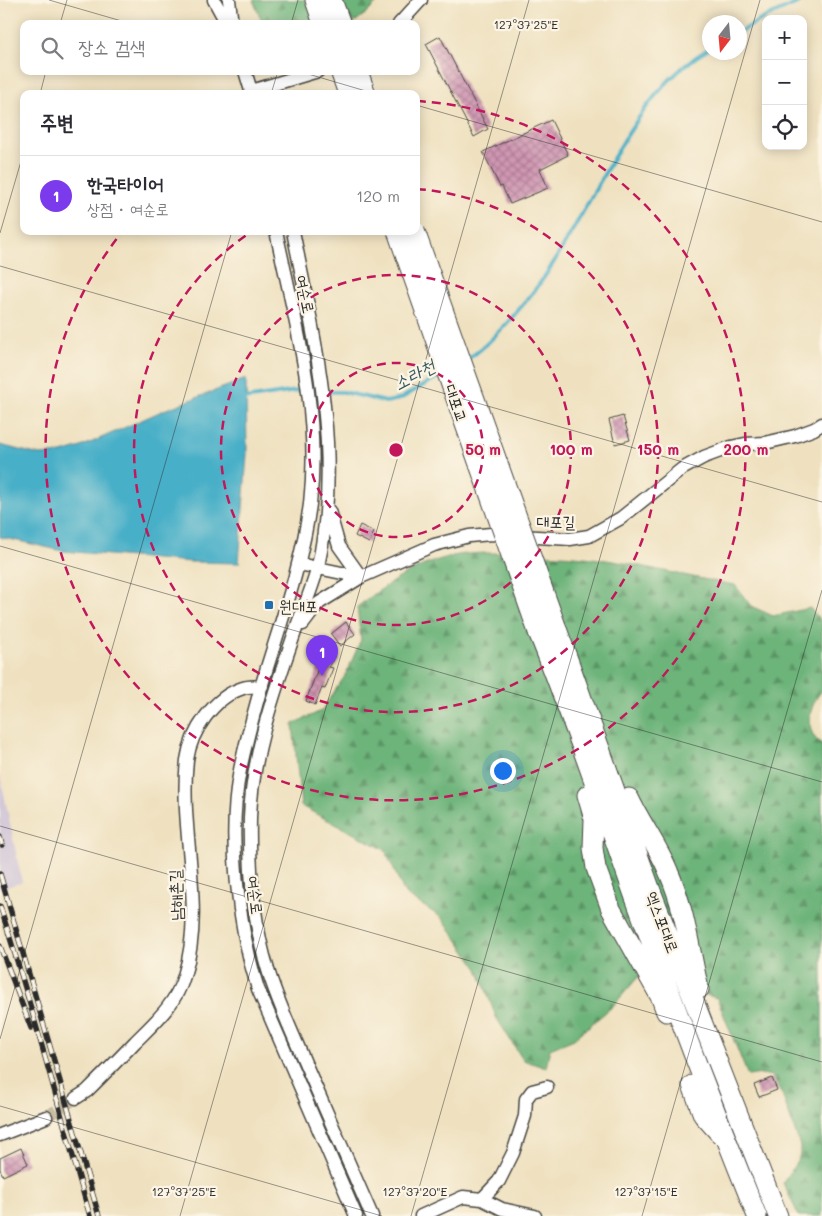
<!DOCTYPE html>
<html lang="ko">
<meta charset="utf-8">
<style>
:root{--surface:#fff;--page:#f2f2f3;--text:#2b2b33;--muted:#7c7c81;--line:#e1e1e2;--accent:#7c3aed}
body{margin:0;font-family:Mali,"Poor Story",sans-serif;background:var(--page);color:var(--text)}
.controls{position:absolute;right:15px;top:15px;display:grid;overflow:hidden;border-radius:10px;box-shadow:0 2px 12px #0003}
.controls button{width:45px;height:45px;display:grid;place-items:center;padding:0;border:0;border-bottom:1px solid var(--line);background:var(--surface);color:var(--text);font:25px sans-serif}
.compass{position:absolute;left:702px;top:15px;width:45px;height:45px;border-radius:50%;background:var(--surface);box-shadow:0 2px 12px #0003;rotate:196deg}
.you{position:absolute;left:502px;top:770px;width:18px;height:18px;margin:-12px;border:4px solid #fff;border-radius:50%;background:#1a73e8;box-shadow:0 0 0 8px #1a73e833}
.badge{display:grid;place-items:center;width:32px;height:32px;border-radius:50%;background:var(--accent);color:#fff;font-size:16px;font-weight:700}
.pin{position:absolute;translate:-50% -41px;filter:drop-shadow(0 1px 2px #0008)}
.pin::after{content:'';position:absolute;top:26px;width:18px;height:15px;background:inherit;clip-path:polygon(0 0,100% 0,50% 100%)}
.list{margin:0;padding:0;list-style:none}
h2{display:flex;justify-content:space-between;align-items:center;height:65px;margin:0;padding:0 20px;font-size:21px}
h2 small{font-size:16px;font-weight:400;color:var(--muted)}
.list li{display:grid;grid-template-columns:32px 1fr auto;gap:15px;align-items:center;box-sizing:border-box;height:80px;padding:0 20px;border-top:1px solid var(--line)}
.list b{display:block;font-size:19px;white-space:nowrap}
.list p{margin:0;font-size:16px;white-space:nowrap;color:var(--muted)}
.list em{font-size:16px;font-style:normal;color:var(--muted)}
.icon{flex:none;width:28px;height:28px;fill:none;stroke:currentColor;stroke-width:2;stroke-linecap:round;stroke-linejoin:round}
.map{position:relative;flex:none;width:822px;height:1216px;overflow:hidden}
.search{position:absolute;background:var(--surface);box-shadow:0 2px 12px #0003;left:20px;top:20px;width:400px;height:55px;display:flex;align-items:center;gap:12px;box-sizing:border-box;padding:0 18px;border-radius:10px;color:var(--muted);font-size:19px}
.panel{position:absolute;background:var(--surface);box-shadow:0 2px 12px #0003;left:20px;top:90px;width:400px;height:145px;border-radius:10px}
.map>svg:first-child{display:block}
.railway{fill:#cbbfd5}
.forest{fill:url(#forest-firs);stroke:#4c7052}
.water{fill:#47afc7;stroke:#396d79}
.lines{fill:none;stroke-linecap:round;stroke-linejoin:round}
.stream{stroke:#47afc7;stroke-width:4}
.building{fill:url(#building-cross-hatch)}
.minor-tunnel{stroke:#c8bda2;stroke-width:12;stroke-dasharray:12 6;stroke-linecap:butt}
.minor-casing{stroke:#484641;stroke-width:15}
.highway-casing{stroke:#484641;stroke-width:21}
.minor{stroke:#fff;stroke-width:12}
.highway{stroke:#fff;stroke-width:19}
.rail-casing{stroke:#2b2b2b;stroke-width:5.5}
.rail{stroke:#fcf5e5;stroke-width:4;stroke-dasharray:11;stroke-linecap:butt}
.highway-bridge-casing{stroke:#484641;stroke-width:21;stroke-linecap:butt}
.highway-bridge{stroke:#fff;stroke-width:19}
.ticks{fill:none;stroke:#2b2b2b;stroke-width:1;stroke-opacity:0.45}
.ring{fill:none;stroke:#c2185b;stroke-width:2.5;stroke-dasharray:9 6}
.poi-dot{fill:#1f6fb2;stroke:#fcf5e5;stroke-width:2}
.labels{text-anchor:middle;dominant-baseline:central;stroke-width:4.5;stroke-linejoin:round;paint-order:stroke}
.street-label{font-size:16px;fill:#2b2b2b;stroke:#fcf5e5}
.poi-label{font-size:16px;fill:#2b2b2b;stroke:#fcf5e5;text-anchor:start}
.water-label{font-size:18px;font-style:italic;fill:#355962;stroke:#fcf5e5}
.ticks-label{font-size:12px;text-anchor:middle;fill:#2b2b2b;stroke:#fcf5e5;stroke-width:4.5;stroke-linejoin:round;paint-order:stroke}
.centre{fill:#c2185b;stroke:#fcf5e5;stroke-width:2.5}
.ring-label{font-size:15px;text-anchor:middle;font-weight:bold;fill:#c2185b;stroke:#fcf5e5;stroke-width:4.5;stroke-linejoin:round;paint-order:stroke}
</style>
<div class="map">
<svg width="822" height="1216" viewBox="0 0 822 1216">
<defs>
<pattern id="forest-firs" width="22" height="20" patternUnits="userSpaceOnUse" patternTransform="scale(1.25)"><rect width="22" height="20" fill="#6db47a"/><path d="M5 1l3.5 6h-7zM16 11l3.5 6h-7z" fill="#5a9364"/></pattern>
<pattern id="building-cross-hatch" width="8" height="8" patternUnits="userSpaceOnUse" patternTransform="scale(1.25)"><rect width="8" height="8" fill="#d096b3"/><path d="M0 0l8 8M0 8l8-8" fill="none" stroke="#a97b92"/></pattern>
</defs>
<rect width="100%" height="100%" fill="#fcf5e5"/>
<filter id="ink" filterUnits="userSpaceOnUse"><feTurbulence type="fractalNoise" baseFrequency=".02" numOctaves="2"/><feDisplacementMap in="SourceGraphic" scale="10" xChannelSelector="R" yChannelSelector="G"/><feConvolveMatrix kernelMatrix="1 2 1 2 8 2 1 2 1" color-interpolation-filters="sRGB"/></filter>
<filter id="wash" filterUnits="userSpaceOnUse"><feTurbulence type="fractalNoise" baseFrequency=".0096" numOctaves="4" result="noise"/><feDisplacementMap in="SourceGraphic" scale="20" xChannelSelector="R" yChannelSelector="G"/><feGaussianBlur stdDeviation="1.12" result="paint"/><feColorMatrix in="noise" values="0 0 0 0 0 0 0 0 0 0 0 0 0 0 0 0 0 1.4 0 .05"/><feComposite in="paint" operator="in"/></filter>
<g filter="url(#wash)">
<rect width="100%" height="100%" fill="#efe1c0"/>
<path class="railway" d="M 0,774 L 22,882 L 0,889 Z"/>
<path class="forest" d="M 253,0 L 380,0 L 368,12 L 352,24 L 263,24 Z
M 504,553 C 534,554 563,554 592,558 C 640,564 687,577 735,585 L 751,606 L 773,616 L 810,608 L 822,622 L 822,691 C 809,704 803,733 822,744 L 822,1216 L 799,1216 L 783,1183 L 798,1160 L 800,1154 L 800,1146 L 782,1094 L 772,1076 L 762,1074 L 748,1076 L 717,998 L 639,976 L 613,1006 L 574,1039 L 550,1049 L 546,1068 L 523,1060 L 496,1017 L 478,969 L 442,918 L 405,894 L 385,850 L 301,806 L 293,724 L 321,711 L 345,676 L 361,640 L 357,607 C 388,583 425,558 466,554 C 479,553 492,553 504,553 Z"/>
<path class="water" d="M 246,379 L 247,454 L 239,563 L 191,562 L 63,551 L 0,537 L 0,445 L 40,455 L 62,453 L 81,447 L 164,410 Z"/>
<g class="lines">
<path class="stream" d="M 740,32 L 762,19 L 804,0
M 466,360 C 482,350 495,336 508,322 C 524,304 540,285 552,265 C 575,228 595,189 617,152 C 640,113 668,72 710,48
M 244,399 L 296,391 L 344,392 L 386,402 L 400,399 L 443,374"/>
</g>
<g id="blocks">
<path class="building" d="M 440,36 L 488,129 L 474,137 L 426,44 Z
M 551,120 L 568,155 L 540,169 L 548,188 L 510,204 L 502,186 L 500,187 L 483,152 Z
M 623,416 L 630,440 L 615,444 L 609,420 Z
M 360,525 L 374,532 L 369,543 L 355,536 Z
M 346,622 L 355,634 L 340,646 L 331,634 Z
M 325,649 L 336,657 L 329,667 L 333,668 L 325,689 L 322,688 L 315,705 L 306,701 Z
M 772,1078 L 777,1090 L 759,1097 L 754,1085 Z
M 21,1148 L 28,1164 L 3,1176 L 0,1169 L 0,1158 Z"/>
</g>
</g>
<g filter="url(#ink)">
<use href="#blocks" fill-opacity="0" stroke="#484641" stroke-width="1"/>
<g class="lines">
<path class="minor-tunnel" d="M 46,1117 L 76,1098"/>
<defs>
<path id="minor" d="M 214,0 L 227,24
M 229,0 L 232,24
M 399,24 L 421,0
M 245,71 L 252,94
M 251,91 L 318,71
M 276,231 C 295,321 321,411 310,504 C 302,565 280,624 262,684 C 254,712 246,741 240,770 C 227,836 238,926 258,989 L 356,1216
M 293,231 C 315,342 343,453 318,566 C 313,587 303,609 296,629 C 275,690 252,753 250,818 C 249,868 253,922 268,970 C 278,1003 293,1034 306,1065 C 328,1115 350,1166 372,1216
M 299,564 L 361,577 L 434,545 L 469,536 L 491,534 L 570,539 L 589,536 L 621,518 L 682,469 L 704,457 L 731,447 L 745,444 L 765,443 L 795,436 L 814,429 L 822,424
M 303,624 L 319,603 L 361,577 L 339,546 L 329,511
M 76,1098 L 87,1091 C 103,1075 119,1059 135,1042 C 155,1022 176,1004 184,976 C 206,906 179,832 187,760 C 191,731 214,697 243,688 C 248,686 256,687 262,686
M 0,1135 L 46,1117
M 482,1199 L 502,1209 L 535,1216
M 421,1216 L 463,1197 L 482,1199 L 499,1181 L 513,1153 L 525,1116 L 526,1099 L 532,1091 L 547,1087"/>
<path id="highway" d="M 315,0 L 323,24
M 332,0 L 341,24
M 340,71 L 348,94
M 358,71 L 366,94
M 556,626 L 651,891 L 778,1216
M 538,632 C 573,718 603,807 634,895 C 673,1002 714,1110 757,1216
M 587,795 L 594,819 L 593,848 L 596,868 L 611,909 L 661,998 L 666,1012
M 629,798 C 641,824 659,847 669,873 C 685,909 690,951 699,989
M 692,1085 L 703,1115 L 720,1134"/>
</defs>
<use href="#minor" class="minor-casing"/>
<use href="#highway" class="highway-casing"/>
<use href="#minor" class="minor"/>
<use href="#highway" class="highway"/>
<defs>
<path id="rail" d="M 0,837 L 2,845
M 0,874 L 99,1216
M 0,906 C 33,1008 60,1113 90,1216
M 0,946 L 31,1028"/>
</defs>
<use href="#rail" class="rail-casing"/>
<use href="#rail" class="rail"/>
<defs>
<path id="highway-bridge" d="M 397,231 L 538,632
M 415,231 L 556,626"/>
</defs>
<use href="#highway-bridge" class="highway-bridge-casing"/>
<use href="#highway-bridge" class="highway-bridge"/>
</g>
</g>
<path class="ticks" d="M 49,0 L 132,24M 60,24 L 67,0M 291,24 L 298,0M 298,71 L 376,94M 40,94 L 46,71M 271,94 L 278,71M 416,105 L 822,222M 0,233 L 24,151M 0,266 L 822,502M 0,546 L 822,782M 0,826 L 822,1062M 0,1039 L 232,231M 0,1106 L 382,1216M 180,1216 L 529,0M 411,1216 L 760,0M 642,1216 L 822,590"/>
<g class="ring">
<circle cx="396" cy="450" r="87"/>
<circle cx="396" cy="450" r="175"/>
<path d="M417 189A262 262 0 1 1 251 232"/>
<path d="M417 101A350 350 0 1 1 122 232"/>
</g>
<rect class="poi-dot" x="264" y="600" width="10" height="10" rx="2.5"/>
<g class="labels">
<g class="street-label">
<text transform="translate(306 294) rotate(78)">여순로</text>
<text transform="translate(457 403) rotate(71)">대포교</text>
<text transform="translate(556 521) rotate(1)">대포길</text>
<text transform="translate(175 895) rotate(-92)">남해촌길</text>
<text transform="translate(256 895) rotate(83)">여순로</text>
<text transform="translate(663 922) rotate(69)">엑스포대로</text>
</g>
<g class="poi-label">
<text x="279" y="605">원대포</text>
</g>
<g class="water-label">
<text transform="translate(414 374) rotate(-28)">소라천</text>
</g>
</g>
<g class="ticks-label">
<text x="526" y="29">127°37'25"E</text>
<text x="184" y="1196">127°37'25"E</text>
<text x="415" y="1196">127°37'20"E</text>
<text x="646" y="1196">127°37'15"E</text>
</g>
<circle cx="396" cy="450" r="8" class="centre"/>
<g class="ring-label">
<text x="483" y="455">50 m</text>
<text x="571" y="455">100 m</text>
<text x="658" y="455">150 m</text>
<text x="746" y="455">200 m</text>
</g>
</svg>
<div class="controls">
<button>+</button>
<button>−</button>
<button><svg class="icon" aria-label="locate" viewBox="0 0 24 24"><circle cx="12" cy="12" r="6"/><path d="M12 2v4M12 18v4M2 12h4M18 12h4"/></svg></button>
</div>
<svg class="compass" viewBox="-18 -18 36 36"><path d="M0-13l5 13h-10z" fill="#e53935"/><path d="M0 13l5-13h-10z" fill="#7c7c81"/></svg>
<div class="you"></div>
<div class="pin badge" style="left:322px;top:676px">1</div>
<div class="search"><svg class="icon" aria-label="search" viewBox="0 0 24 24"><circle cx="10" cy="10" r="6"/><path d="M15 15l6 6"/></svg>장소 검색</div>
<section class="panel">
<h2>주변<small></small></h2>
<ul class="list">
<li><span class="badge">1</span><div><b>한국타이어</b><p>상점 · 여순로</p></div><em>120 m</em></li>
</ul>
</section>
</div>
